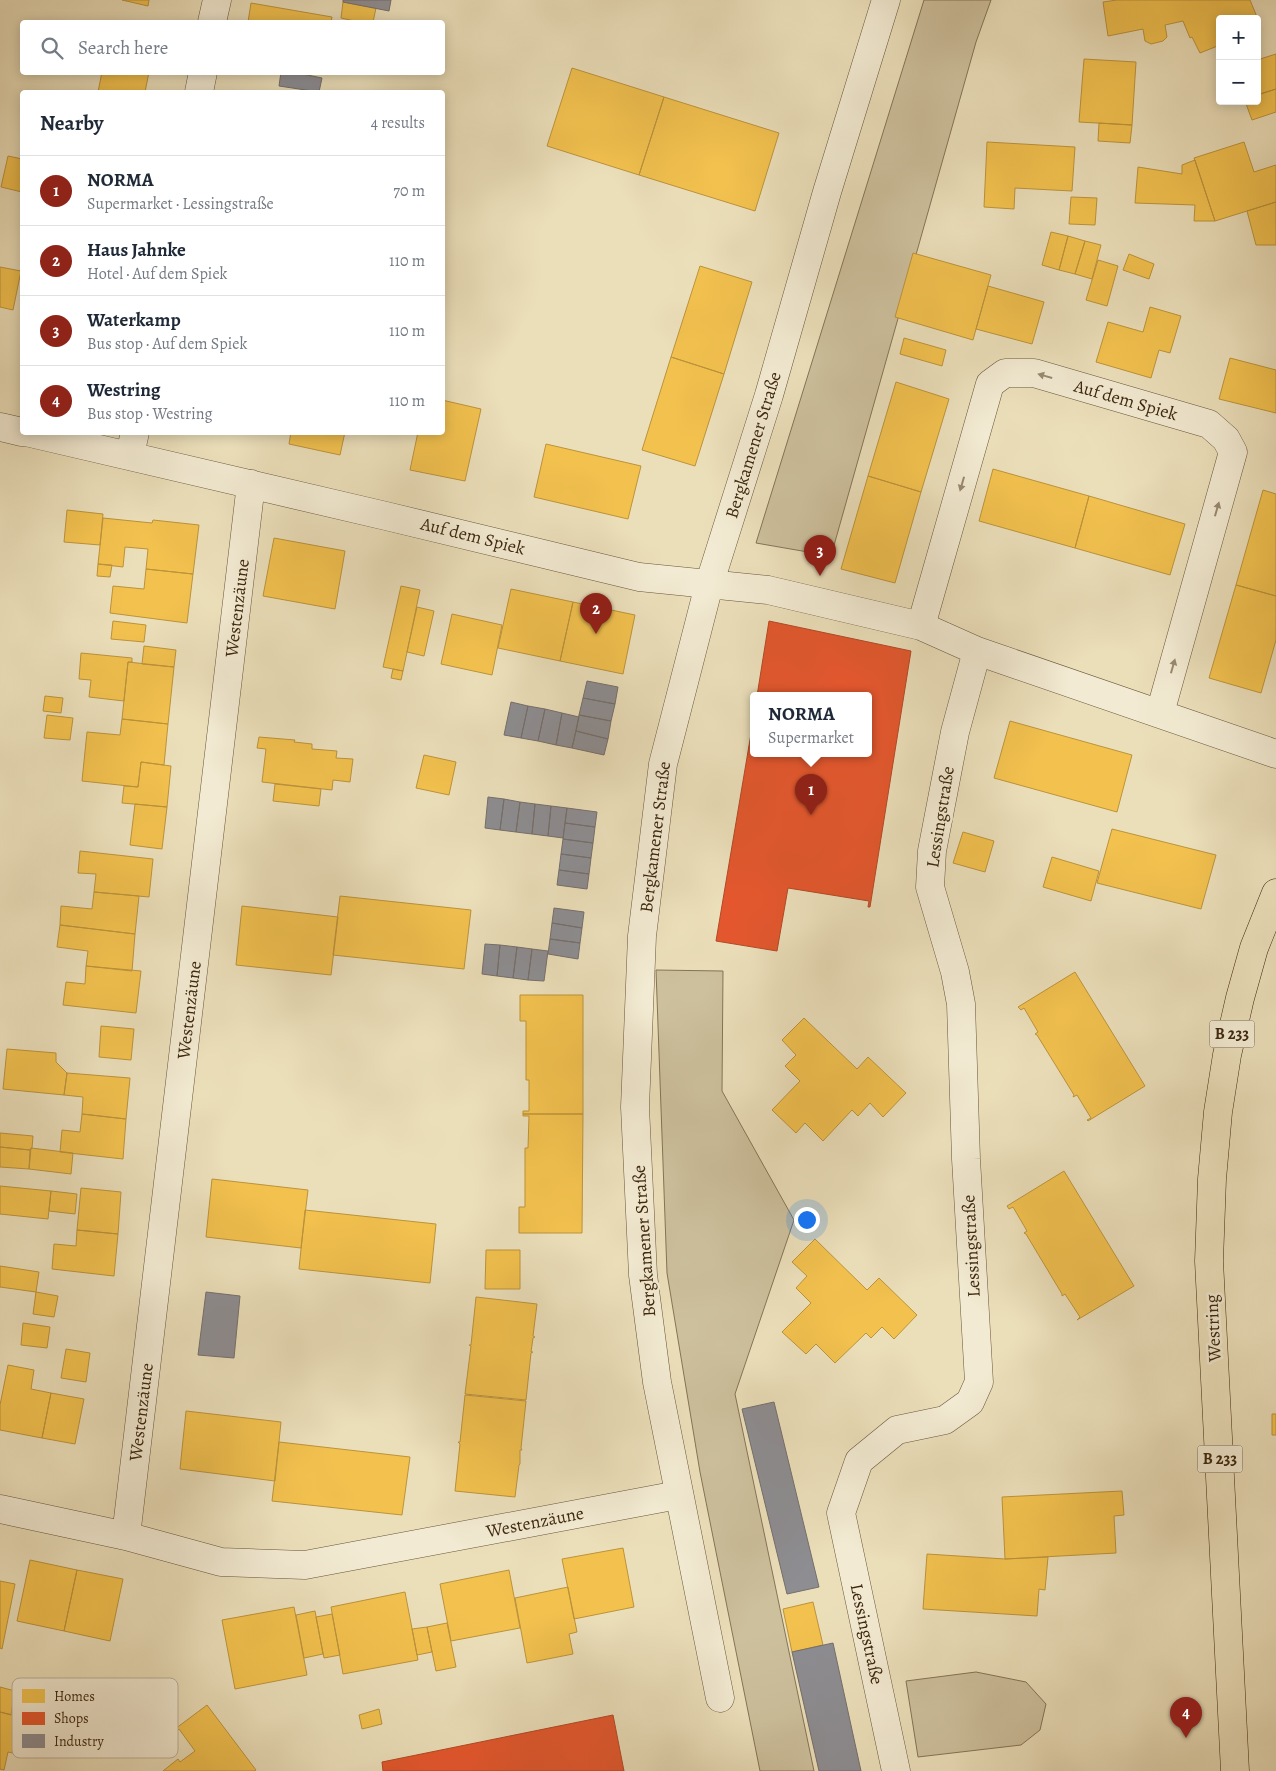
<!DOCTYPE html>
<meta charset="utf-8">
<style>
:root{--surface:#fff;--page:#f6f6f7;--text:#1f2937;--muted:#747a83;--line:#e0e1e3;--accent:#8f2418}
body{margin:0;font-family:Alegreya,serif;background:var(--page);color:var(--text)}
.controls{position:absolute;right:15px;top:15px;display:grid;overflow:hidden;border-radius:5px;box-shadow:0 2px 12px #0003}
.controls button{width:45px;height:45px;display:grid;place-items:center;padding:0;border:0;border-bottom:1px solid var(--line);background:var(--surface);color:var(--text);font:25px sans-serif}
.you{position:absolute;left:806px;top:1219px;width:18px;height:18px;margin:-12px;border:4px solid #fff;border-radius:50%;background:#1a73e8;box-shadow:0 0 0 8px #1a73e833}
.badge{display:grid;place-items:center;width:32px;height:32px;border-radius:50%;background:var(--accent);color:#fff;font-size:16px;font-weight:700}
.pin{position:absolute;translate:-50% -41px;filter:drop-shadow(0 1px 2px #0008)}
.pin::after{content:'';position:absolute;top:26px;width:18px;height:15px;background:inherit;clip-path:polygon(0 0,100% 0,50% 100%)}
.popup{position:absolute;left:750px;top:692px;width:122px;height:65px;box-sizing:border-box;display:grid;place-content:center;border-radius:5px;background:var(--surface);filter:drop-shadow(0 1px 4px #0005);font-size:16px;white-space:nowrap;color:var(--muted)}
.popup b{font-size:19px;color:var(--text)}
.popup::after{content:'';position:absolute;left:50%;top:100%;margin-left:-10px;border:10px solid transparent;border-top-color:var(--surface)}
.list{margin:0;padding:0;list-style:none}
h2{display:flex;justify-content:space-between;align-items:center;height:65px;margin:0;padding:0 20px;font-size:21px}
h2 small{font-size:16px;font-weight:400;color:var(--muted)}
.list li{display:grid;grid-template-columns:32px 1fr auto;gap:15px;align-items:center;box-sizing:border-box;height:70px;padding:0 20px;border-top:1px solid var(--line)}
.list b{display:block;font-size:19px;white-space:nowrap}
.list p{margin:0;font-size:16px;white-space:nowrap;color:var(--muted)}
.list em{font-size:16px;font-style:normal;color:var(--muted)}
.icon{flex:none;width:28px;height:28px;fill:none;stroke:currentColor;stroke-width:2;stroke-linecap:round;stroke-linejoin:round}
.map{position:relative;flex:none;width:1276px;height:1771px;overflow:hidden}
.search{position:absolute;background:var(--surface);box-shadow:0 2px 12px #0003;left:20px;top:20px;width:425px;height:55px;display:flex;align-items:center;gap:12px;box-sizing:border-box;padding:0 18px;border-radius:5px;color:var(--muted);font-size:19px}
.panel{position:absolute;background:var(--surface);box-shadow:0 2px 12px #0003;left:20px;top:90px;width:425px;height:345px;border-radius:5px}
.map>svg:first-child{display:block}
.green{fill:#cdc09d;stroke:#857456}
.homes{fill:#f2c14e;stroke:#bc933b}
.shops{fill:#e4572e;stroke:#b24925}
.industry{fill:#8d8d92;stroke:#756f6b}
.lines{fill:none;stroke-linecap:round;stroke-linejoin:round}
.minor-casing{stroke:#68563a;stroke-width:29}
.primary-casing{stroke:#3d280f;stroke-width:29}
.minor{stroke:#f2ead2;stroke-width:28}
.primary{stroke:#ebdfba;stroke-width:28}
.oneway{fill:#988970}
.labels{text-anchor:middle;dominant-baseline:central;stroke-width:5;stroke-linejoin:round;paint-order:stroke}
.shield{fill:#f2ead2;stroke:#73624a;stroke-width:1}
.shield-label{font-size:16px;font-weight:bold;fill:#3d280f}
.street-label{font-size:18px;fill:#3d280f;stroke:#f2ead2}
.key{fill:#f2ead2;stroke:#bcb098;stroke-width:1}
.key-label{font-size:14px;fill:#3d280f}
</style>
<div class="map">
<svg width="1276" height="1771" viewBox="0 0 1276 1771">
<rect width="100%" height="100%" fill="#ebdfba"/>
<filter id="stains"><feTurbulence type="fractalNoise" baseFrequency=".004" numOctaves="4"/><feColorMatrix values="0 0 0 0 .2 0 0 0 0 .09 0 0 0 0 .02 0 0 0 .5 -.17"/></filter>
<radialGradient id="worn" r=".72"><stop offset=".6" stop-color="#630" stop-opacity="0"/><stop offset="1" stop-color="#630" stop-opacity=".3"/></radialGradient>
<path class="green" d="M 924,0 L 991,0 L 976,42 L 831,556 L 756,543 Z
M 656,970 L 723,971 L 722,1091 L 794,1220 L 735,1394 L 814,1771 L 760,1771 L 700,1472 L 667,1273 Z
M 976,1672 L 1026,1682 L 1046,1704 L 1040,1730 L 1021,1745 L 918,1757 L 906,1681 Z"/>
<path class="homes" d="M 122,0 L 149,0 L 148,6 Z
M 1117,0 L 1250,0 L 1257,17 L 1252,19 L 1220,19 L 1220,45 L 1200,53 L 1192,37 L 1190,38 L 1183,21 L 1165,25 L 1167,37 L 1163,41 L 1151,44 L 1145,41 L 1143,29 L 1108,36 L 1103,2 Z
M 343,2 L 376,8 L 373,22 L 359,22 L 341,18 Z
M 251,3 L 332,17 L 331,22 L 248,22 Z
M 1276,54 L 1276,89 L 1257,95 L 1257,60 Z
M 1084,59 L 1136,62 L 1132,125 L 1079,122 Z
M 572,68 L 664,97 L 639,175 L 547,146 Z
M 102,72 L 149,72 L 145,92 L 98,92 Z
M 1276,89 L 1276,112 L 1252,120 L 1245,101 L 1257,101 L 1257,95 Z
M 664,97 L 779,133 L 755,211 L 639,175 Z
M 1099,123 L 1132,125 L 1130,143 L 1098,141 Z
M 987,142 L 1075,147 L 1072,191 L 1015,188 L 1014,209 L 984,207 Z
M 1244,142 L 1254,172 L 1276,165 L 1276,202 L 1215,221 L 1194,158 Z
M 8,156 L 22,159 L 22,192 L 1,187 Z
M 1195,160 L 1215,221 L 1194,221 L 1195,205 L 1135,203 L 1138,167 L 1182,174 L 1182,165 Z
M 1071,197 L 1097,198 L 1095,225 L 1069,224 Z
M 1276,202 L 1276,245 L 1256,245 L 1247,211 Z
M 1051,232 L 1068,236 L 1059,270 L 1042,265 Z
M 1068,236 L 1085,241 L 1075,274 L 1059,270 Z
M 1085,241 L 1101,245 L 1092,279 L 1075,274 Z
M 913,253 L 991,275 L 973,340 L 895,317 Z
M 1129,254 L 1154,264 L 1149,279 L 1123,270 Z
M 1098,260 L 1118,266 L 1107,306 L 1086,300 Z
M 700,266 L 752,282 L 724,374 L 671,357 Z
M 0,267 L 21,271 L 13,310 L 0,307 Z
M 988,286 L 1044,302 L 1032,344 L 976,329 Z
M 1150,307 L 1181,316 L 1170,353 L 1159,350 L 1151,378 L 1096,362 L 1108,322 L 1143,332 Z
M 904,338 L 946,350 L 942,366 L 900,354 Z
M 671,357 L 724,374 L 695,466 L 642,450 Z
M 1230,358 L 1276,370 L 1276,413 L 1219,399 Z
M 896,382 L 949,399 L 921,492 L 868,476 Z
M 442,400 L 481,409 L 465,481 L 410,470 L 418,432 L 442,432 Z
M 291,432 L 345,432 L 340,455 L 289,444 Z
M 546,444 L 641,466 L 628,519 L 534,497 Z
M 993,469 L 1089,496 L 1075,548 L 979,521 Z
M 868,476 L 921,492 L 895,583 L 841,569 Z
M 1263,490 L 1276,494 L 1276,596 L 1236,585 Z
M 1089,496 L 1185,524 L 1170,575 L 1075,548 Z
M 67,510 L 103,514 L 100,545 L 64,542 Z
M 103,518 L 152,523 L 153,520 L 199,525 L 193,574 L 146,569 L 148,549 L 125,547 L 123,567 L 98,564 Z
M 274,538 L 345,551 L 335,609 L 263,596 Z
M 98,564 L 112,565 L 110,577 L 97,576 Z
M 146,569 L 193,574 L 187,623 L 110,613 L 113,586 L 144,589 Z
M 1236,585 L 1276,596 L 1276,640 L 1261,693 L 1209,678 Z
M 401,586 L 420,590 L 403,671 L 383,667 Z
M 511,589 L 573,602 L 560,661 L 498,648 Z
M 573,602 L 635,615 L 623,674 L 560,661 Z
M 417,607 L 434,611 L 424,656 L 407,652 Z
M 452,614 L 502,625 L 492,675 L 441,664 Z
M 113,621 L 146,625 L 144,642 L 111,639 Z
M 144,646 L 176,650 L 174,667 L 142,664 Z
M 81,653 L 132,658 L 132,662 L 128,662 L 124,701 L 89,697 L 91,680 L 79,679 Z
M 128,662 L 174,667 L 168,724 L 122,719 Z
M 393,669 L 403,671 L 401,680 L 391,678 Z
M 45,696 L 63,698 L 61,713 L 43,711 Z
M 47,715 L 73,718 L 70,740 L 44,738 Z
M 122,719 L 168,724 L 164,765 L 141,762 L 138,787 L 82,781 L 87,732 L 120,735 Z
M 1010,721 L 1132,755 L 1117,812 L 994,778 Z
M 259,737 L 295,740 L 294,742 L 312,744 L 312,749 L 337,751 L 336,758 L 353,759 L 350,782 L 333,780 L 332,790 L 262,782 L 266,749 L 257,748 Z
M 424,755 L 456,762 L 449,795 L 416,788 Z
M 141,762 L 171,766 L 167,807 L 122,803 L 124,786 L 138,787 Z
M 275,784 L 321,789 L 319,806 L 273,801 Z
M 135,804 L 167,807 L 162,849 L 130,845 Z
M 1112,829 L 1216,855 L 1201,909 L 1097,883 Z
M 963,832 L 994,841 L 985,872 L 953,863 Z
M 80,851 L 153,859 L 149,897 L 94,892 L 96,874 L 78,873 Z
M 1052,857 L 1099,871 L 1091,901 L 1043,887 Z
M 94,892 L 139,896 L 135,934 L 60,925 L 61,906 L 92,909 Z
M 340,896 L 471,910 L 464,969 L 333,955 Z
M 242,906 L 338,917 L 331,975 L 236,965 Z
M 60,925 L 135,934 L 132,971 L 86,966 L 88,951 L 57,947 Z
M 86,966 L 141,971 L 136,1013 L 63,1005 L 66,982 L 85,984 Z
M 1075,972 L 1145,1086 L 1088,1121 L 1087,1120 L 1091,1118 L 1077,1095 L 1073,1097 L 1074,1095 L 1037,1035 L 1035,1034 L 1038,1032 L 1024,1008 L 1021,1010 L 1018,1007 Z
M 520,995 L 583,995 L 583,1114 L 523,1114 L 523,1111 L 529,1111 L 529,1080 L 526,1080 L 526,1021 L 520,1021 Z
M 804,1018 L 857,1069 L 868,1057 L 906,1093 L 883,1117 L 870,1103 L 858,1116 L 852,1110 L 823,1141 L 805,1123 L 796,1133 L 772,1110 L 800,1081 L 785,1066 L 796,1055 L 782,1040 Z
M 101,1026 L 134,1029 L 131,1060 L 99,1057 Z
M 7,1049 L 56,1053 L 56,1062 L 67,1073 L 64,1095 L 3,1089 Z
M 67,1073 L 130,1078 L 126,1119 L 82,1114 L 83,1097 L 64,1095 Z
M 82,1114 L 126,1119 L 123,1159 L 60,1152 L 62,1130 L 80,1132 Z
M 523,1114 L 583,1114 L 582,1233 L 519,1233 L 519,1207 L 525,1207 L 525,1148 L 528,1148 L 529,1116 L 523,1116 Z
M 0,1133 L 33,1136 L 32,1148 L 31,1148 L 30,1150 L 0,1147 Z
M 0,1147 L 30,1150 L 29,1169 L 0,1167 Z
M 31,1148 L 73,1153 L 71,1174 L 29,1169 Z
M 1064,1171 L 1134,1286 L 1077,1320 L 1080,1317 L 1065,1294 L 1062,1296 L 1062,1294 L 1026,1234 L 1024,1233 L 1027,1231 L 1013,1207 L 1009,1209 L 1007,1206 Z
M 212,1179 L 308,1190 L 301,1248 L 206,1237 Z
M 0,1186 L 51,1191 L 48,1219 L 0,1214 Z
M 81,1188 L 121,1192 L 118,1234 L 77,1230 Z
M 51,1191 L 77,1194 L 75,1214 L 49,1211 Z
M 305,1210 L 436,1224 L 430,1283 L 299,1269 Z
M 77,1230 L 118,1234 L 114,1276 L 52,1269 L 54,1244 L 76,1246 Z
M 815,1239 L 867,1290 L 879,1278 L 917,1315 L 894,1339 L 882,1327 L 871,1338 L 866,1333 L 835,1363 L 816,1344 L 806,1354 L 782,1332 L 811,1303 L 796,1288 L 807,1276 L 792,1262 Z
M 486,1250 L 520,1250 L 520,1289 L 485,1289 Z
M 0,1266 L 39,1272 L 36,1292 L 0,1287 Z
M 36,1292 L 58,1296 L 54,1317 L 33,1314 Z
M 476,1297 L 537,1304 L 533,1336 L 535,1337 L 533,1338 L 531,1352 L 533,1352 L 531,1353 L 526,1400 L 465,1394 L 471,1346 L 469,1345 L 471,1345 Z
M 23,1323 L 50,1327 L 47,1348 L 21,1345 Z
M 66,1349 L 90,1353 L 86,1382 L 61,1378 Z
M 8,1365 L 34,1370 L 31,1389 L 51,1393 L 42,1438 L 0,1430 L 0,1405 Z
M 51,1393 L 84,1399 L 75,1444 L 42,1438 Z
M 465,1395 L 526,1401 L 521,1448 L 522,1450 L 520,1450 L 520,1464 L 519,1465 L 515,1497 L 455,1491 L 460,1444 L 458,1442 L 460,1442 Z
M 186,1411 L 281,1422 L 275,1481 L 180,1469 Z
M 1272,1414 L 1276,1414 L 1276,1435 L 1272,1435 Z
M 279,1442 L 410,1457 L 402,1515 L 272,1501 Z
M 1122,1491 L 1124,1515 L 1114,1516 L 1116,1553 L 1005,1559 L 1002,1497 Z
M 623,1548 L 634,1607 L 574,1619 L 562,1559 Z
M 927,1554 L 1005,1559 L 1048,1557 L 1045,1590 L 1039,1589 L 1037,1616 L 923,1609 Z
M 30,1560 L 77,1570 L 64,1631 L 17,1621 Z
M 77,1570 L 123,1579 L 110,1641 L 64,1631 Z
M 509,1570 L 520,1628 L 451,1641 L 440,1584 Z
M 0,1581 L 15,1584 L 2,1649 L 0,1648 Z
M 568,1587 L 577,1632 L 569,1634 L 573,1654 L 527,1663 L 515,1598 Z
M 405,1592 L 418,1660 L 343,1674 L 331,1607 Z
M 813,1602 L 823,1645 L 792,1652 L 783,1609 Z
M 294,1607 L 307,1675 L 235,1689 L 222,1620 Z
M 315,1611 L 323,1654 L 304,1658 L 296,1615 Z
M 332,1614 L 340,1655 L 324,1658 L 316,1617 Z
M 447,1623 L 456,1667 L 436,1671 L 427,1627 Z
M 427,1627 L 432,1652 L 417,1655 L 412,1629 Z
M 0,1687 L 15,1691 L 11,1715 L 0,1712 Z
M 110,1704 L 124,1723 L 111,1732 L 98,1713 Z
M 207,1705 L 256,1770 L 254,1771 L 163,1771 L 178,1759 L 180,1762 L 195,1751 L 179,1729 L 177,1731 L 175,1729 Z
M 379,1709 L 382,1724 L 362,1729 L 359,1715 Z
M 0,1712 L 34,1720 L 27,1756 L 8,1752 L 4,1770 L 0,1769 Z"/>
<path class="shops" d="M 769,621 L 911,651 L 870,907 L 868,907 L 869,901 L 788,888 L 777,951 L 716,941 L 754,716 L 754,754 L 868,754 L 868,696 L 757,696 Z
M 613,1715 L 624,1771 L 383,1771 L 382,1762 Z"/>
<path class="industry" d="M 343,0 L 391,0 L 389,11 L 343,2 Z
M 281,72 L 293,72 L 322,78 L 319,92 L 279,86 Z
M 587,681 L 618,687 L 615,704 L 583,698 Z
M 583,698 L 615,704 L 611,721 L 579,715 Z
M 511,702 L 528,706 L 521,738 L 504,735 Z
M 528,706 L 545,709 L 538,741 L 521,738 Z
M 545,709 L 562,713 L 556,745 L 538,741 Z
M 562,713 L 579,717 L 572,748 L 556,745 Z
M 579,715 L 611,721 L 608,739 L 576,731 Z
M 576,731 L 608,739 L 604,755 L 572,748 Z
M 488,797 L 504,799 L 500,830 L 485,828 Z
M 504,799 L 520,802 L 516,832 L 500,830 Z
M 520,802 L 535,804 L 532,834 L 516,832 Z
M 535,804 L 551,806 L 548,836 L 532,834 Z
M 551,806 L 567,808 L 563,838 L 548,836 Z
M 567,808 L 597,812 L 595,827 L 565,823 Z
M 565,823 L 595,827 L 593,843 L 563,839 Z
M 563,839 L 593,843 L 591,858 L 561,854 Z
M 561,854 L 591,858 L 589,874 L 559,870 Z
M 559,870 L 589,874 L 587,889 L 557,885 Z
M 554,908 L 584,912 L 582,928 L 552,923 Z
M 552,923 L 582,928 L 580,943 L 550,939 Z
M 550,939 L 580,943 L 578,959 L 548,954 Z
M 485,944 L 500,945 L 497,976 L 482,974 Z
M 500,945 L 517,947 L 513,978 L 497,976 Z
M 517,947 L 532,949 L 528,980 L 513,978 Z
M 532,949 L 548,951 L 544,981 L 528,980 Z
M 206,1292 L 240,1296 L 234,1358 L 198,1355 Z
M 774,1402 L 819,1587 L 787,1594 L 742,1409 Z
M 833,1643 L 861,1771 L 819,1771 L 792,1652 Z"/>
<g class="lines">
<defs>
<path id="minor" d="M 212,22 L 217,0
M 199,92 L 203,72
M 0,427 L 22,432
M 26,432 L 386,516 L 639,577 L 768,590 L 921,626 L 977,651 L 1276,754
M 130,455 L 135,432
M 921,626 L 990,384 L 1005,373 L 1034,373 L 1209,424 L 1226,439 L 1233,452 L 1160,713
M 0,1509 L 126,1536 L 221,1562 L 305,1565 L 678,1495
M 126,1536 L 251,484
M 720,1698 L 657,1382 L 643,1275 L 635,1107 L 642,936 L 663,764 L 709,585 L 769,395 L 827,192 L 886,0
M 896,1771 L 841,1513 L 859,1461 L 897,1430 L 945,1420 L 970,1402 L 979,1382 L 966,1159 L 961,1004 L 955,972 L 930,887 L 932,851 L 955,732 L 977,651"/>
<path id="primary" d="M 1235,1771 L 1209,1261 L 1212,1179 L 1218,1112 L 1227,1055 L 1240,998 L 1254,948 L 1276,893"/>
</defs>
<use href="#minor" class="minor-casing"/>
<use href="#primary" class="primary-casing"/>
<use href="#minor" class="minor"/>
<use href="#primary" class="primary"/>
</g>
<defs><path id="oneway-solid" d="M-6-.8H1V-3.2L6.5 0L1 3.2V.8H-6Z" transform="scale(1.25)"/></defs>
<g class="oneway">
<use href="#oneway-solid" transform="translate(1045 376) rotate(-164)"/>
<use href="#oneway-solid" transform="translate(962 484) rotate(106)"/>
<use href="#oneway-solid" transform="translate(1217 509) rotate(-74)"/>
<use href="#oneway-solid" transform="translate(1173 666) rotate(-74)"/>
</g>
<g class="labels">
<g class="shield">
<rect x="1209.5" y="1020.5" width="45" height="27" rx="4"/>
<rect x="1197.5" y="1445.5" width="45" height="27" rx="4"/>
</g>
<g class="shield-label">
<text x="1232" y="1034">B 233</text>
<text x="1220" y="1459">B 233</text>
</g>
<g class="street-label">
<text transform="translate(1126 400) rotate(16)">Auf dem Spiek</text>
<text transform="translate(753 445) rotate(-73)">Bergkamener Straße</text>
<text transform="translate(473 536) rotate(14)">Auf dem Spiek</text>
<text transform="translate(237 608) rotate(-83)">Westenzäune</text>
<text transform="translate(940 817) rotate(-81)">Lessingstraße</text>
<text transform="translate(655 837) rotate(-83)">Bergkamener Straße</text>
<text transform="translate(189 1010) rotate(-83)">Westenzäune</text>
<text transform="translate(644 1241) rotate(-94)">Bergkamener Straße</text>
<text transform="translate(971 1246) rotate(-93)">Lessingstraße</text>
<text transform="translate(1213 1328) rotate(-93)">Westring</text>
<text transform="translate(141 1412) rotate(-83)">Westenzäune</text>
<text transform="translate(535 1522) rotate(-11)">Westenzäune</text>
<text transform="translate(867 1634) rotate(78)">Lessingstraße</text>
</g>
</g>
<rect x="12" y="1678" width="166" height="80" rx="8" class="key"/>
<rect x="22" y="1689" width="23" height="14" fill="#f2c14e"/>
<rect x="22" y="1712" width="23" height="13" fill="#e4572e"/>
<rect x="22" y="1734" width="23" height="14" fill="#8d8d92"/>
<g class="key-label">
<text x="54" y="1701">Homes</text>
<text x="54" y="1723">Shops</text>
<text x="54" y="1746">Industry</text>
</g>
<rect width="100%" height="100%" filter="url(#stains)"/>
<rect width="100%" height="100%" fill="url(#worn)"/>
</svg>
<div class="controls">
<button>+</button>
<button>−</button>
</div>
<div class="you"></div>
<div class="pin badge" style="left:811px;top:815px">1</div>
<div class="popup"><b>NORMA</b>Supermarket</div>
<div class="pin badge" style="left:596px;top:634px">2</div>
<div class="pin badge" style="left:820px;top:576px">3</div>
<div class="pin badge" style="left:1186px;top:1738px">4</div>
<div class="search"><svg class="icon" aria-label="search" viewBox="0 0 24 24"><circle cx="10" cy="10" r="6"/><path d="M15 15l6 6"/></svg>Search here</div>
<section class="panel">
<h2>Nearby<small>4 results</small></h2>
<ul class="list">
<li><span class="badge">1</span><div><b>NORMA</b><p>Supermarket · Lessingstraße</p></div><em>70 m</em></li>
<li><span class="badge">2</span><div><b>Haus Jahnke</b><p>Hotel · Auf dem Spiek</p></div><em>110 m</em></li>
<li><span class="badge">3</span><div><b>Waterkamp</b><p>Bus stop · Auf dem Spiek</p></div><em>110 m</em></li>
<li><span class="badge">4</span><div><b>Westring</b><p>Bus stop · Westring</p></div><em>110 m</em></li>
</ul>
</section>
</div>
